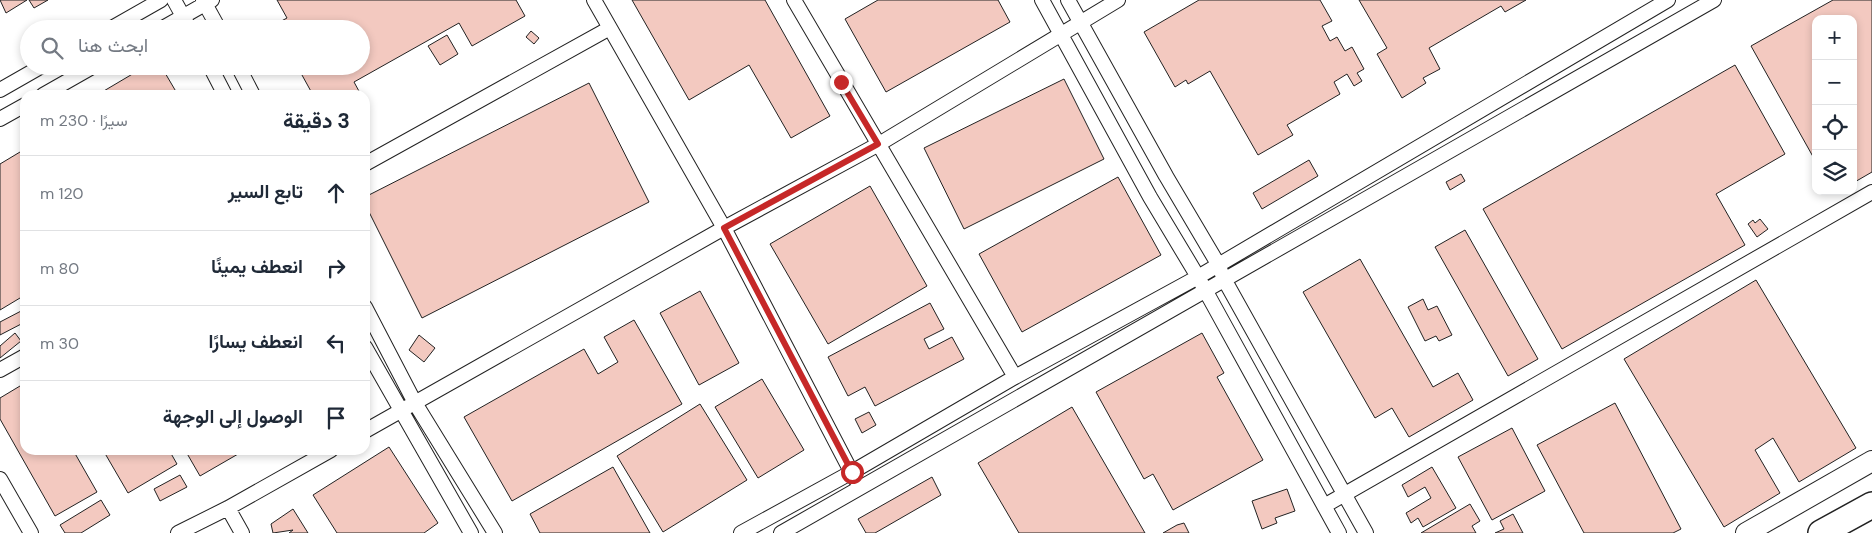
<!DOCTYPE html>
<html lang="ar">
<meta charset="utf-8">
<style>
:root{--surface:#fff;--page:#f2f2f3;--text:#1f2937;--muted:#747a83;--line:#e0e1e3}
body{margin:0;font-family:"DM Sans",Vazirmatn,sans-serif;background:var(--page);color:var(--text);direction:rtl}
.controls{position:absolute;right:15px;top:15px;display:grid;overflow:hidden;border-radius:10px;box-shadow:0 2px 8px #0003}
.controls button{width:45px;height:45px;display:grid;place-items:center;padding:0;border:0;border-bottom:1px solid var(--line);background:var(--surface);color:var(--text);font:25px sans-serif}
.stop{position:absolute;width:15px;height:15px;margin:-11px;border:4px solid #c62828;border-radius:50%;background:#fff}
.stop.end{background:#c62828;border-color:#fff;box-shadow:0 1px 5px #0008}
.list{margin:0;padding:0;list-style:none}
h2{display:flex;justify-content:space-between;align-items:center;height:65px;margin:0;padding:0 20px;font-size:21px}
h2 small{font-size:16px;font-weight:400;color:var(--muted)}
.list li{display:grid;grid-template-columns:32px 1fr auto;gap:15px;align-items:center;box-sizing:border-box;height:75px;padding:0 20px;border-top:1px solid var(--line)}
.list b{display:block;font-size:19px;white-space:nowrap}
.list em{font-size:16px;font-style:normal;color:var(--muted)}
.icon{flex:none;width:28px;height:28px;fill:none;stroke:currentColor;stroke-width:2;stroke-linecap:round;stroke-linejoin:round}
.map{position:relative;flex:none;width:1872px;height:533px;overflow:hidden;direction:ltr}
.search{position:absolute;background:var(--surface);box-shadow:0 2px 8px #0003;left:20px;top:20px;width:350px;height:55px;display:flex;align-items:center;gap:12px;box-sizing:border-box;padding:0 18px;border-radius:28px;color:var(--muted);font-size:19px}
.panel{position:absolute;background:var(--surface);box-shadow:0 2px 8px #0003;left:20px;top:90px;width:350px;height:365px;border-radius:15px;direction:rtl}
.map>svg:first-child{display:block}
.building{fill:#f3c9c0;stroke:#222}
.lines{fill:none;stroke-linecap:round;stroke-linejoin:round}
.street-casing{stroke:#222;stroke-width:16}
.secondary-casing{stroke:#222;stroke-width:22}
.highway-casing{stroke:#222;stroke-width:28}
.street{stroke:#fff;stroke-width:14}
.secondary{stroke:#fff;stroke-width:20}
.highway{stroke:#fff;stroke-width:25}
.route{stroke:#c62828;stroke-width:6}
</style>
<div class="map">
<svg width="1872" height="533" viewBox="0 0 1872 533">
<rect width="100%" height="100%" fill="#fff"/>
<path class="building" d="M 0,0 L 27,0 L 6,13 Z
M 29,0 L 48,0 L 34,8 Z
M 277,0 L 516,0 L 525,16 L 472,46 L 459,23 L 354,82 L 360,93 L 358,95 L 313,95 L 297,66 L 361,66 L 361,29 L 276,29 L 274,25 L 287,18 Z
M 632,0 L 765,0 L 830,116 L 791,138 L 749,65 L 689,100 Z
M 878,0 L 998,0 L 1010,22 L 886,92 L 845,19 Z
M 1199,0 L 1320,0 L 1332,21 L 1322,26 L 1330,41 L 1337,37 L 1345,51 L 1352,47 L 1364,69 L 1357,73 L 1362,81 L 1354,86 L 1347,74 L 1334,82 L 1340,94 L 1287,125 L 1293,135 L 1258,155 L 1210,71 L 1188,84 L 1186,80 L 1175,87 L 1144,32 Z
M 1359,0 L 1526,0 L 1505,12 L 1501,6 L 1429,48 L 1440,69 L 1423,78 L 1426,83 L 1402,98 L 1377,54 L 1387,48 Z
M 1833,0 L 1872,0 L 1872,172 L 1853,183 L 1853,19 L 1816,19 L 1816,162 L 1751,46 Z
M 531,31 L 539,38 L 534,44 L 526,37 Z
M 447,35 L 458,54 L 440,65 L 428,46 Z
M 1735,65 L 1785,154 L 1716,194 L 1745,245 L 1562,349 L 1483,209 Z
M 146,66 L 161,66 L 178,95 L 97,95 Z
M 1064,79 L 1104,159 L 964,229 L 924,148 Z
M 589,83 L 649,202 L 422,318 L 365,204 L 365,197 Z
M 25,149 L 25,295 L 0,310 L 0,164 Z
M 1309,160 L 1318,176 L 1262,209 L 1253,193 Z
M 1461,174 L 1465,181 L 1450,190 L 1446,182 Z
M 1118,177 L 1161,255 L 1022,332 L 979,254 Z
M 870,186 L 927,286 L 828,344 L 770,244 Z
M 1760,219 L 1768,229 L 1757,237 L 1748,224 L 1753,220 L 1755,223 Z
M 1465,230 L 1538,359 L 1508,376 L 1435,247 Z
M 1360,259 L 1433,387 L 1458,373 L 1473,400 L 1409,437 L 1392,408 L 1375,418 L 1303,292 Z
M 1756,280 L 1856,448 L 1799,482 L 1773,438 L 1755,450 L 1780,493 L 1724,527 L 1624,359 Z
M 700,291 L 739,363 L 699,385 L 660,313 Z
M 1423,299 L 1428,310 L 1437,306 L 1452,335 L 1439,341 L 1436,336 L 1425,341 L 1408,307 Z
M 930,303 L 944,329 L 924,339 L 929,349 L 952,337 L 964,359 L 875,406 L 865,387 L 848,396 L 828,357 Z
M 23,310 L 25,314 L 25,322 L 0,335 L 0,322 Z
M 634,320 L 682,404 L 512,501 L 464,417 L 584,349 L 598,374 L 618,362 L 604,337 Z
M 15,333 L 21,341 L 0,358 L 0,346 Z
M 1202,333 L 1224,373 L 1217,377 L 1263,460 L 1173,510 L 1153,474 L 1144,479 L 1096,392 Z
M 419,335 L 435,348 L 424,362 L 409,350 Z
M 762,379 L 804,450 L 758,478 L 715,407 Z
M 25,383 L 25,450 L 73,450 L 97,492 L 55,516 L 0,419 L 0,398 Z
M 1615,403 L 1681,529 L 1673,533 L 1584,533 L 1537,445 Z
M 700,404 L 747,480 L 663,532 L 617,456 Z
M 1072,407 L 1145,533 L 1019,533 L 978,463 Z
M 869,412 L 876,425 L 862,433 L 855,419 Z
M 1512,428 L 1545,491 L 1492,520 L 1458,457 Z
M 389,447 L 438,523 L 424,533 L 337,533 L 313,495 Z
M 103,450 L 169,450 L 177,464 L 128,493 Z
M 185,450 L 245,450 L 200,476 Z
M 613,467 L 650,533 L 540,533 L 530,514 Z
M 1432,467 L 1456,508 L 1423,527 L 1418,518 L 1411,523 L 1406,513 L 1431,498 L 1425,487 L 1408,497 L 1402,485 Z
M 180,475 L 187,487 L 160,501 L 154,489 Z
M 932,477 L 941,495 L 875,533 L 866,533 L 858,519 Z
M 1287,489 L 1295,511 L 1275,518 L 1277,523 L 1262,529 L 1252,501 Z
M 101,500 L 110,515 L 81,533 L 65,533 L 60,525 Z
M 1470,504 L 1480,521 L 1472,526 L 1476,533 L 1421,533 Z
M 293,509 L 308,533 L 289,533 L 293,530 L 273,533 L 271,524 Z
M 1513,514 L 1523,533 L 1495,533 L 1504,529 L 1500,521 Z
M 1184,523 L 1189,533 L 1163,533 L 1177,525 Z"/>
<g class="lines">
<defs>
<path id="street" d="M 174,0 L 190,29
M 203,0 L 219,29
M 594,0 L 724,228 L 855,479
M 794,0 L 1015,377
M 1042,0 L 1150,197 L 1198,277 L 1339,533
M 1068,0 L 1166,176 L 1218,264 L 1224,279 L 1366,533
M 110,29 L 161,0
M 161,29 L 212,0
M 210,66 L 225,95
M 238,66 L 253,95
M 0,90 L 42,66
M 43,95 L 94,66
M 0,119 L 25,105
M 365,164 L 610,28
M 365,307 L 415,403 L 495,533
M 365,347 L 471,533
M 0,370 L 25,356
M 365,431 L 724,228 L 879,144 L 1118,0
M 0,479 L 31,533
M 1324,506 L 1872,192
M 228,508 L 242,533
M 178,533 L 228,508 L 331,450
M 741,533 L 852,472 L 1015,377 L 1198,277 L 1668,0
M 781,533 L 1714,0"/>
<path id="secondary" d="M 1746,533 L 1872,461"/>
<path id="highway" d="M 1821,533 L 1872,505"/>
</defs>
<use href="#street" class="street-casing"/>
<use href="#secondary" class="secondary-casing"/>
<use href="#highway" class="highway-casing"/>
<use href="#street" class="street"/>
<use href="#secondary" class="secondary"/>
<use href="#highway" class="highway"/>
</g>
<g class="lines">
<path class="route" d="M 841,82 L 878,144 L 724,228 L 852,472"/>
</g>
</svg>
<div class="controls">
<button>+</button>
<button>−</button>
<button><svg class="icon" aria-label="locate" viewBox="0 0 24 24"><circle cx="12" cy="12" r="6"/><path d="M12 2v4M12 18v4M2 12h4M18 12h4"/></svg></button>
<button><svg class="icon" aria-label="layers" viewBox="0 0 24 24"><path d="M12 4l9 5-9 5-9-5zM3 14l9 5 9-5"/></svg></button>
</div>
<div class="stop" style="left:852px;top:472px"></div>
<div class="stop end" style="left:841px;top:82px"></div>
<div class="search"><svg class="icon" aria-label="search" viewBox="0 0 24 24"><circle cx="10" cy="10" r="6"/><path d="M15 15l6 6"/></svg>ابحث هنا</div>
<section class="panel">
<h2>3 دقيقة<small>سيرًا · 230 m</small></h2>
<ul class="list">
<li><svg class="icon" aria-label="ahead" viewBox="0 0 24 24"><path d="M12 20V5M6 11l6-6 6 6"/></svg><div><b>تابع السير</b></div><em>120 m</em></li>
<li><svg class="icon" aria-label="right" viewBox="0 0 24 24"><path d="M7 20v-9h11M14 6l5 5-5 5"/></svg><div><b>انعطف يمينًا</b></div><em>80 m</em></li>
<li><svg class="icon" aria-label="left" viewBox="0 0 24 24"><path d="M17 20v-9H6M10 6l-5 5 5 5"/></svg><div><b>انعطف يسارًا</b></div><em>30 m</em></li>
<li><svg class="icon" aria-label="arrive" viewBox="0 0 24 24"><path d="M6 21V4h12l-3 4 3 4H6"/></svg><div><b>الوصول إلى الوجهة</b></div></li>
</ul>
</section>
</div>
